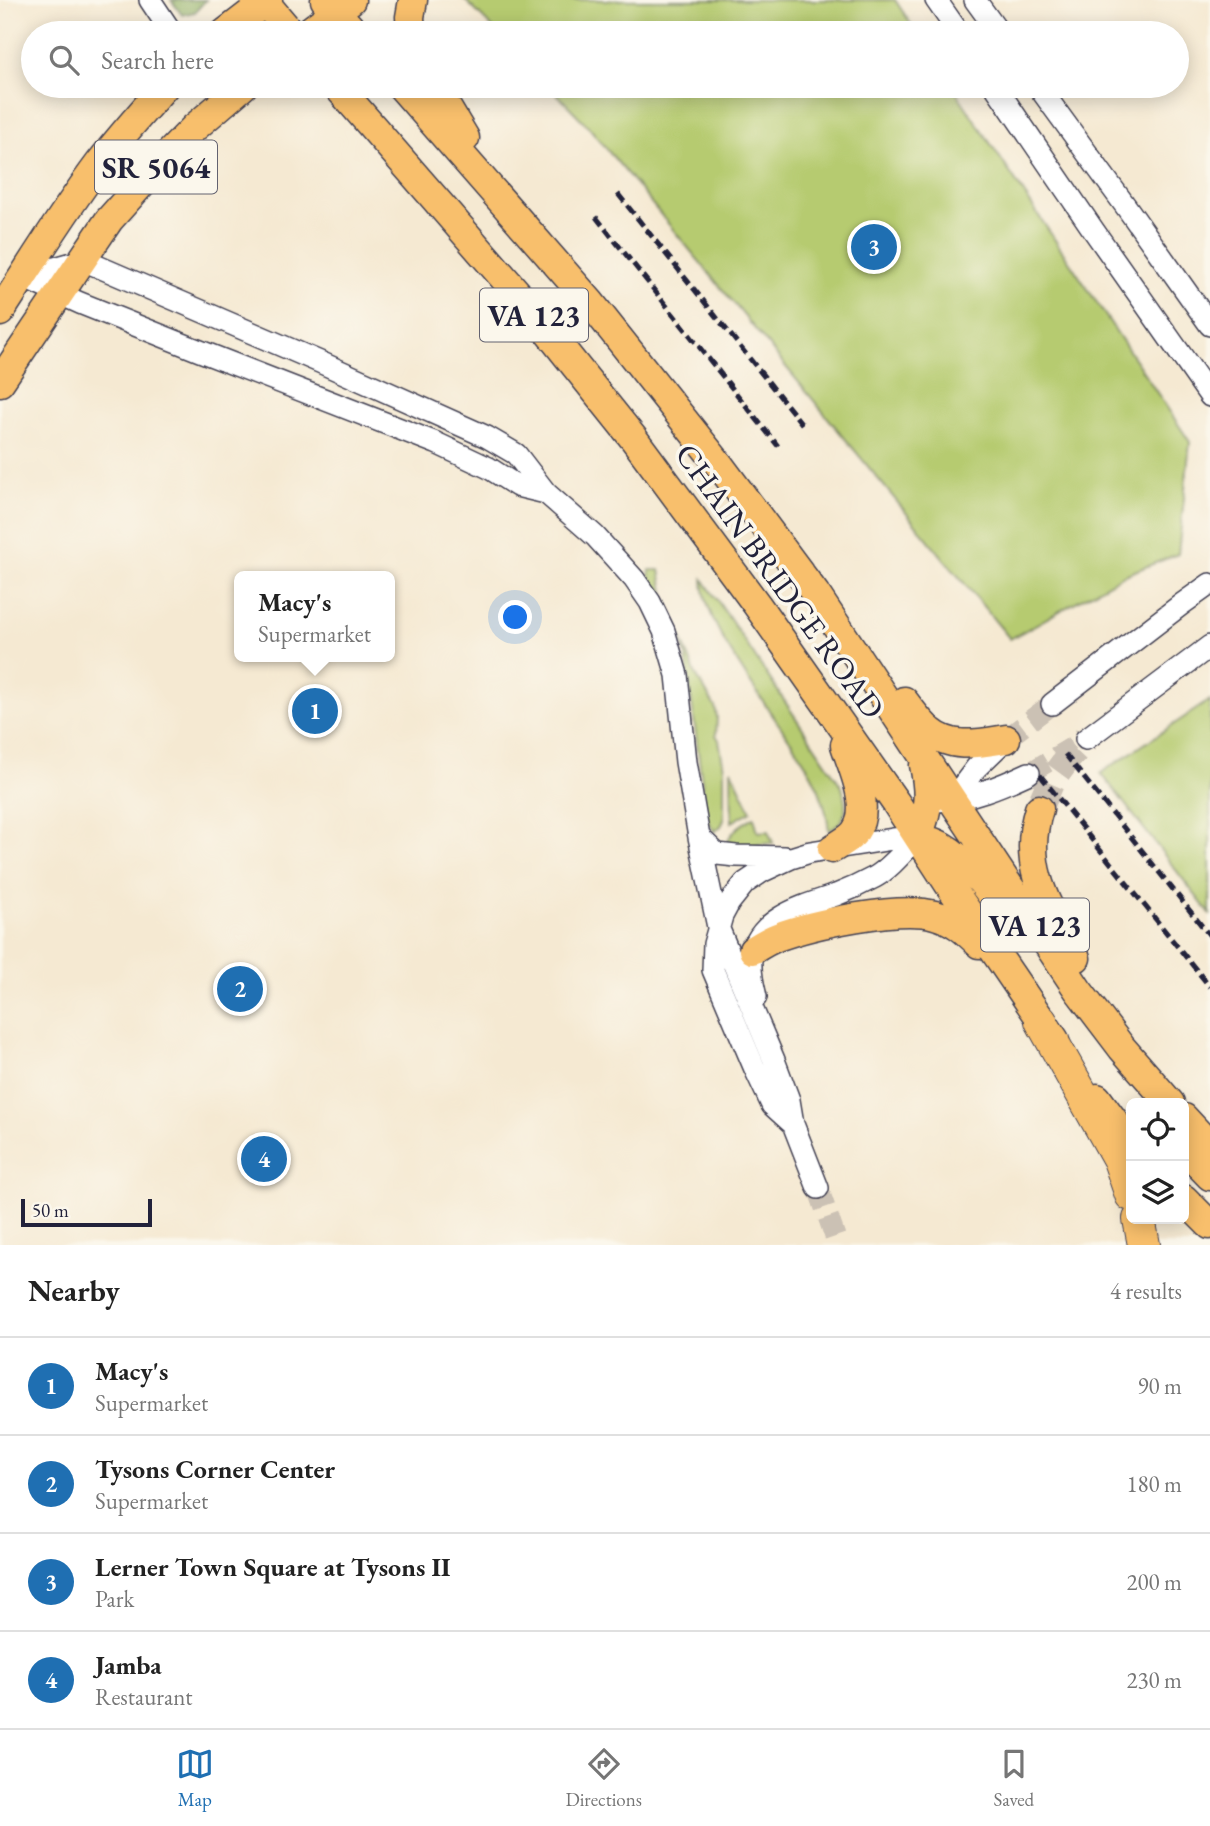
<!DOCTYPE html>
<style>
:root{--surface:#fff;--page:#f2f2f2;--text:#222;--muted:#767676;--line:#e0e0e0;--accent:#1f6fb2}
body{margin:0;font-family:"EB Garamond",serif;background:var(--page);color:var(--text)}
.controls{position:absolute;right:21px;bottom:21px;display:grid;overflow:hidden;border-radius:10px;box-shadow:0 4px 18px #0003}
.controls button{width:63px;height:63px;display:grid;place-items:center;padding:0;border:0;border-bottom:2px solid var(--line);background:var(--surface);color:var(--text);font:35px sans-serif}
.scale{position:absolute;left:21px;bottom:18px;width:131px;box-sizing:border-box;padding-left:7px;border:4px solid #22223b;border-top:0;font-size:19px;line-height:24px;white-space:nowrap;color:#22223b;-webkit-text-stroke:5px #fbf7ec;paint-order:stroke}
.you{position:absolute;left:516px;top:618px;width:24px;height:24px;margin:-18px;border:5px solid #fff;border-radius:50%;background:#1a73e8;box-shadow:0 0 0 10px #1a73e833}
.badge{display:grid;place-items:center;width:46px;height:46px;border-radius:50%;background:var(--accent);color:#fff;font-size:23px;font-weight:700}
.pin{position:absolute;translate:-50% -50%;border:4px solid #fff;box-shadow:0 2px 7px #0006}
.popup{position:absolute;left:234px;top:571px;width:161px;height:91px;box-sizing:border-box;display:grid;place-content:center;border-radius:10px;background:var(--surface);filter:drop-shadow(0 2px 5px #0005);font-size:23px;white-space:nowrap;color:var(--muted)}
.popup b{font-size:26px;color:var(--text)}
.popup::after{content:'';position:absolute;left:50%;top:100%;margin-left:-14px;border:14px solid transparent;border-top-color:var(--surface)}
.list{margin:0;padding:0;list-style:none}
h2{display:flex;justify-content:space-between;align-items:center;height:91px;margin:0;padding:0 28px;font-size:30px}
h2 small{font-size:23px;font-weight:400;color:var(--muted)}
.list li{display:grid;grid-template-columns:46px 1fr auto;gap:21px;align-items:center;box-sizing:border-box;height:98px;padding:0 28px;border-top:2px solid var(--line)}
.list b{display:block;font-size:26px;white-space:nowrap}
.list p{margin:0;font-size:23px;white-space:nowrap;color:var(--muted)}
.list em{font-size:23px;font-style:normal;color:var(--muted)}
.icon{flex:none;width:38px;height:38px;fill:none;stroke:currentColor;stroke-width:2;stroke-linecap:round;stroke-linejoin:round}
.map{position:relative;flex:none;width:1210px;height:1245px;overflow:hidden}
.search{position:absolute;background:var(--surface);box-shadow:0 4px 18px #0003;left:21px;right:21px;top:21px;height:77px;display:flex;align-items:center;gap:18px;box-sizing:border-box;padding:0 24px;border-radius:38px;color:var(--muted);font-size:26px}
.sheet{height:483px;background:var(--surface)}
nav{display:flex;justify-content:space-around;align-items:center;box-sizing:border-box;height:98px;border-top:2px solid var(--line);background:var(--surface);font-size:19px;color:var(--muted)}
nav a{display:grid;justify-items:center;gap:4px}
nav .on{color:var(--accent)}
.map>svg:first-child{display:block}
.green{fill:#b6cb6f;stroke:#6c7655;stroke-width:2}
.forest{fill:#90af62;stroke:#59684e;stroke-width:2}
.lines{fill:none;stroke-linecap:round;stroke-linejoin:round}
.minor-tunnel{stroke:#cbc1b4;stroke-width:21;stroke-dasharray:21 10;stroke-linecap:butt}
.major-tunnel{stroke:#cbc1b4;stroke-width:28;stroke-dasharray:28 14;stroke-linecap:butt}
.minor-casing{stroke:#424052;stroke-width:24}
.major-casing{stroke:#424052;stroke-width:31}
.highway-casing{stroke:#424052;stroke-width:34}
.minor{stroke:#fff;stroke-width:21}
.major{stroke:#f8bf6c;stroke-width:28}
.highway{stroke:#f8bf6c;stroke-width:32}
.rail{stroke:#22223b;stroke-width:5;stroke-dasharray:10 5;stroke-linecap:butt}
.labels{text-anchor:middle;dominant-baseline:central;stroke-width:7;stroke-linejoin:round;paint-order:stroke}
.shield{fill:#fbf7ec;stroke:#636270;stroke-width:2}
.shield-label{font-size:30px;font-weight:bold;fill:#22223b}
.street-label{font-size:32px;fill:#22223b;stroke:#fbf7ec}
</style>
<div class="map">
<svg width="1210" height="1245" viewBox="0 0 1210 1245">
<rect width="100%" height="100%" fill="#fbf7ec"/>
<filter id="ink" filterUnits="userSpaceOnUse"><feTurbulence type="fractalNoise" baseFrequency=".0143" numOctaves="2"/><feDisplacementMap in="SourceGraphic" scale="14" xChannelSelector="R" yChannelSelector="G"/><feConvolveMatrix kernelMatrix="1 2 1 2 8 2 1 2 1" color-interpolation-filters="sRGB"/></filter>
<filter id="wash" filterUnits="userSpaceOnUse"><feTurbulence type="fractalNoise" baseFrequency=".00686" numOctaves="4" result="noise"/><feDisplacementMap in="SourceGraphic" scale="28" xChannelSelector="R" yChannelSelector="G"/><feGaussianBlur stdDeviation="1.57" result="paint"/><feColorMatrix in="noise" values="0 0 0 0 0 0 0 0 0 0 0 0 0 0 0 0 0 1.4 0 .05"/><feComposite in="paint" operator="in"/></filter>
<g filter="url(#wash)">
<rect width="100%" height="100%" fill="#f5e9d2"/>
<path class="green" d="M 465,0 L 895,0 L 917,33 L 498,33 Z
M 549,86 L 952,86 L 1190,442 L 1178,554 L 1122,576 L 1010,639 L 587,125 Z
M 650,570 L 660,570 L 665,597 L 696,675 L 715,707 L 717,717 L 716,735 L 719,740 L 724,769 L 724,820 L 721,826 L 714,832 L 707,817 L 703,800 L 704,798 L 686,657 L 679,633 L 671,614 L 649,575 Z
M 703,579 L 842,787 C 847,806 849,820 829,831 C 825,785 799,753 773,716 C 757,693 741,669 726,644 C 715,625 703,601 703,579 Z
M 1210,700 L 1210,914 L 1101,773 Z
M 731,769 L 751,811 L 732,822 Z
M 754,817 L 758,832 L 768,831 L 773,843 L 733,847 L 727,844 C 731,830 742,824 754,817 Z"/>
<path class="forest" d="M 171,0 L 206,0 L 195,12 L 182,15 Z"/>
</g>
<g filter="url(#ink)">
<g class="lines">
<path class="minor-tunnel" d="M 1006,739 L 1052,704
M 1029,773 L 1086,739
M 818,1188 L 838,1245"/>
<path class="major-tunnel" d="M 1039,809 L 1051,781 L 1068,758 L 1086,739"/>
<defs>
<path id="minor" d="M 150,0 L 172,33
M 936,0 L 959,33
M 975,0 L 999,33
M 995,86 L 1094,231 L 1210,396
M 1038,86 L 1127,208 L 1210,325
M 22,277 L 83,260 L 322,363 L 487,437 L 516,454 L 546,493 L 595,536 L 634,579 L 650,602 L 664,631 L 677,675 L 686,762 L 699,837 L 718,927 L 774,1060 L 789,1100 L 793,1124 L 818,1188
M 22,277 L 80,303 L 200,351 L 436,443 L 489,468 L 517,486 L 546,493
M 1052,704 L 1182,604 L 1210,584
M 1086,739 L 1210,646
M 938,801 C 970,799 1001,786 1029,773
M 951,801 L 976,768 L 1006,739
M 699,837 L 717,854 L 736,856 L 785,857
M 756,997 C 753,985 750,971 751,959 C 756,918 803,906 836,895 C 849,890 862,884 875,877 C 891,868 905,850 918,837
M 793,1124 L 772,1105 L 755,1069 L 713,970 L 714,944 L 722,916 L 729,903 L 745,883 L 763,871 L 791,858 L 810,852 L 893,839 L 918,837"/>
<path id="major" d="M 263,0 L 291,33
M 325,0 L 355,33
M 225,33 L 268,0
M 307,33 L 351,0
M 411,33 L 410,17 L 413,0
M 337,86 L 517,293 L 634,439 L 757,605 L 896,803 L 952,889 L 1055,1040
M 401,86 L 590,302 L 721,467 L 815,593 L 1078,990 L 1122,1048 L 1170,1103
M 434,86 L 465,138
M 0,312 C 32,263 63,212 99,164 C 120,137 143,111 165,86
M 0,382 L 109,220 L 158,165 L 194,128 L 243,86
M 904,701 C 912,711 920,723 930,731 C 952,750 980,743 1006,739
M 1039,809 C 1020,869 1049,907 1076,958
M 918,837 C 929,808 930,795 924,765
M 921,838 C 928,840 935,842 942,846 C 974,864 998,905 1019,935
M 832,849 C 839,844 850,839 855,832 C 872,808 853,770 845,745
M 753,950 C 761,945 769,940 777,937 C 812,924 900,905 935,915 C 954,920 966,931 979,944
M 1097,1098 L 1131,1144
M 1184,1118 L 1210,1146
M 1184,1149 L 1210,1176
M 1184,1199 L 1210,1225"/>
<path id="highway" d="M 1041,1021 L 1119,1160 L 1131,1195
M 1139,1219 L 1144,1245"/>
</defs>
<use href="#minor" class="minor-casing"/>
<use href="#major" class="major-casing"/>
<use href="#highway" class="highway-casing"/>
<use href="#minor" class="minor"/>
<use href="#major" class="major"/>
<use href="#highway" class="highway"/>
<path class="rail" d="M 618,194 L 802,424
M 596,217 L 778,446
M 1065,754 L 1210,936
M 1040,775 L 1210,987"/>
</g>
</g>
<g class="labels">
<g class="shield">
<rect x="95" y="140.5" width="122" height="53" rx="5"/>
<rect x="480" y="288.5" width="108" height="53" rx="5"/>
<rect x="981" y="898.5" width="108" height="53" rx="5"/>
</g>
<g class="shield-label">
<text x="156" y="167">SR 5064</text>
<text x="534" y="315">VA 123</text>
<text x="1035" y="925">VA 123</text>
</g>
<g class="street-label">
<text transform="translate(780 581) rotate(54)">CHAIN BRIDGE ROAD</text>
</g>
</g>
</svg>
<div class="controls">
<button><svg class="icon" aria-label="locate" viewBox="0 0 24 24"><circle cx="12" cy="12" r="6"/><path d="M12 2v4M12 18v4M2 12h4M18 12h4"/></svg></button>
<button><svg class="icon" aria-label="layers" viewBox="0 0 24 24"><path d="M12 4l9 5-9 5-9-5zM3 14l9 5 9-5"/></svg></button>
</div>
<div class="scale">50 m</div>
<div class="you"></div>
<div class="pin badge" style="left:315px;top:711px">1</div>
<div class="popup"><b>Macy's</b>Supermarket</div>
<div class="pin badge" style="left:240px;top:989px">2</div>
<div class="pin badge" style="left:874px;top:247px">3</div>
<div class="pin badge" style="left:264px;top:1159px">4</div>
<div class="search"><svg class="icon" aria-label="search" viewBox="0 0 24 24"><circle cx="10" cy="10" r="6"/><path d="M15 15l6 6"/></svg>Search here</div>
</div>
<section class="sheet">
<h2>Nearby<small>4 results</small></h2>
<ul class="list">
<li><span class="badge">1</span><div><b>Macy's</b><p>Supermarket</p></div><em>90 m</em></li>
<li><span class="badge">2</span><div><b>Tysons Corner Center</b><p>Supermarket</p></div><em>180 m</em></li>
<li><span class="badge">3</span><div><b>Lerner Town Square at Tysons II</b><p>Park</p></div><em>200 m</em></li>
<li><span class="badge">4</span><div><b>Jamba</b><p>Restaurant</p></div><em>230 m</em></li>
</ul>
</section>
<nav>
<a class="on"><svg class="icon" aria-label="map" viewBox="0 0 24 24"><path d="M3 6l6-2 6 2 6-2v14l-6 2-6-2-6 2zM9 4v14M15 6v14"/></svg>Map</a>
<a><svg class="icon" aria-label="directions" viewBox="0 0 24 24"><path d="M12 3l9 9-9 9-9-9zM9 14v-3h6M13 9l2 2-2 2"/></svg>Directions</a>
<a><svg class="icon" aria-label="saved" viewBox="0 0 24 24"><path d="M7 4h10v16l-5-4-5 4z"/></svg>Saved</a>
</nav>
